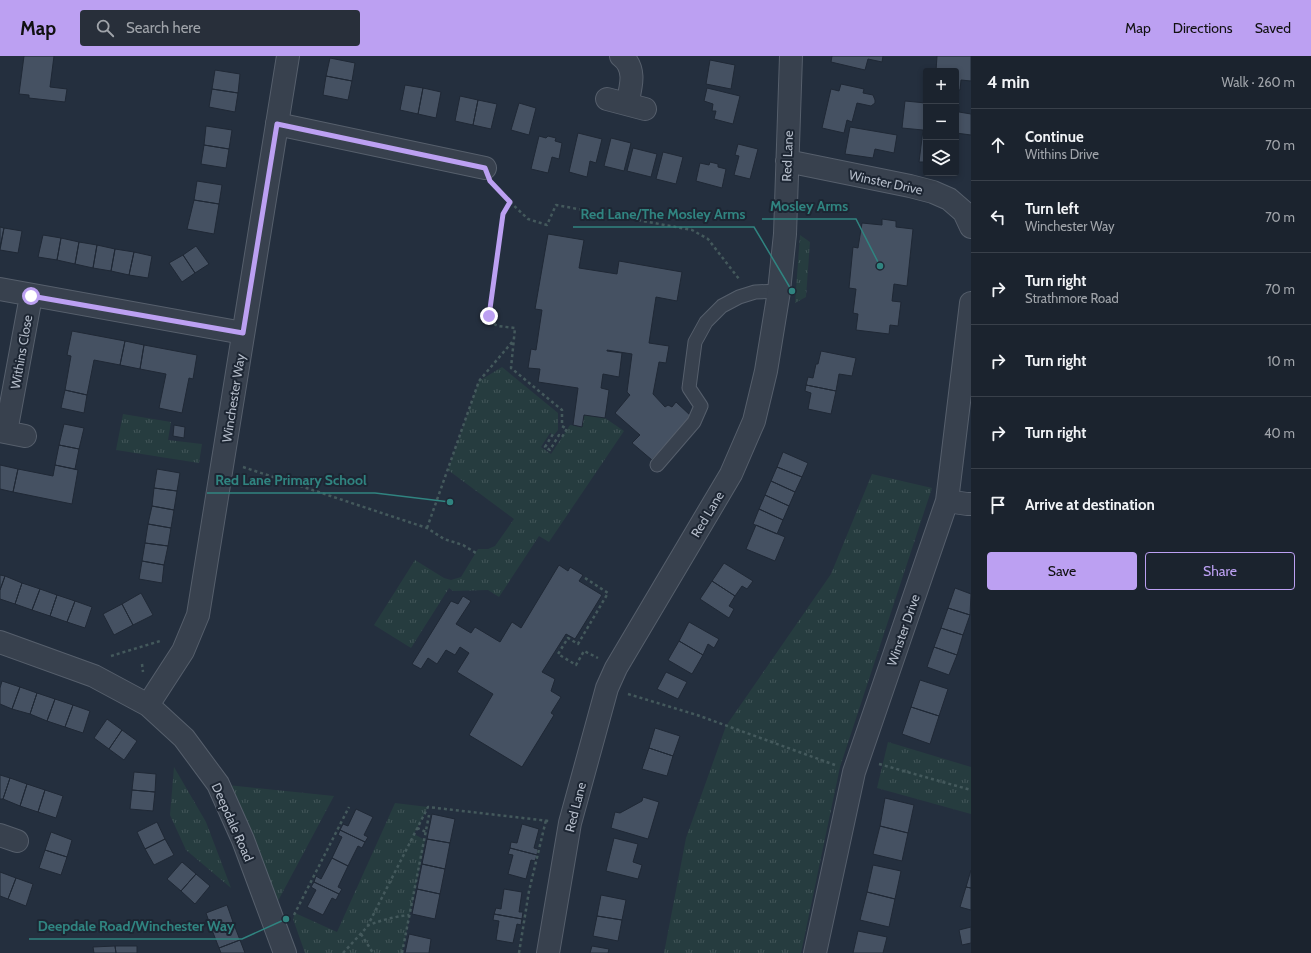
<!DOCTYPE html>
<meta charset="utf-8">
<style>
:root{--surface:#1b232e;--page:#282f3a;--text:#f1f3f6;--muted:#a0a4aa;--line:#39404a;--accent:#bca0f2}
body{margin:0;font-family:Cabin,sans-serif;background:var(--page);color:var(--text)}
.controls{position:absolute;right:12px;top:12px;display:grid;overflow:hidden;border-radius:4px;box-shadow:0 2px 6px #0003}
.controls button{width:36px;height:36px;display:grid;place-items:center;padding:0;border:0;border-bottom:1px solid var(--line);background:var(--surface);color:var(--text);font:20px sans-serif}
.stop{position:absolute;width:12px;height:12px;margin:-9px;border:3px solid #bca0f2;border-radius:50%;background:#fff}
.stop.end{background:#bca0f2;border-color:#fff;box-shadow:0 1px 4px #0008}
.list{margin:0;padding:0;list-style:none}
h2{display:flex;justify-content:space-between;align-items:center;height:52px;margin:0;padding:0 16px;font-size:17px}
h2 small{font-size:13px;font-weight:400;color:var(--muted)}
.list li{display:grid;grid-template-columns:26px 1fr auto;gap:12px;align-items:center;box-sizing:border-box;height:72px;padding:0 16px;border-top:1px solid var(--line)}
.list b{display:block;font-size:15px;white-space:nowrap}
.list p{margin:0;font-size:13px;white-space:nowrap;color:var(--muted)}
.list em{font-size:13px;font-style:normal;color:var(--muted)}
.actions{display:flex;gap:8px;padding:12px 16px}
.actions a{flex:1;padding:9px 0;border:1px solid var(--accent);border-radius:4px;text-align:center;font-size:14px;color:var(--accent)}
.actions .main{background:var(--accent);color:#111}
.icon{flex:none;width:22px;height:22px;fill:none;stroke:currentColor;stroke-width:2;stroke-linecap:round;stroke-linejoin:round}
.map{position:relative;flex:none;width:971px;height:897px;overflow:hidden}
header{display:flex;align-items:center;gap:24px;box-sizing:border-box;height:56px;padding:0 20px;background:var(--accent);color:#111}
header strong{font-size:19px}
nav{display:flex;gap:22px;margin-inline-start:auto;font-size:14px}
.search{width:280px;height:36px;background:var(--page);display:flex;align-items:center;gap:10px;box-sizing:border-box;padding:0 14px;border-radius:4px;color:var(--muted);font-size:15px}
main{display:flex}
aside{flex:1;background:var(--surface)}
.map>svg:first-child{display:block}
.grass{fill:url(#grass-tufts)}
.building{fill:#455162;stroke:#1f2835}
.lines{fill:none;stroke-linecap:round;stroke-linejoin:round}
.service-casing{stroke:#565f6c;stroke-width:15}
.minor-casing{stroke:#565f6c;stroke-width:24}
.tertiary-casing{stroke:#565f6c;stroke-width:24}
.path{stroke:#44595c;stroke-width:2.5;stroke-dasharray:3 3;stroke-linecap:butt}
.service{stroke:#38414e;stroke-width:13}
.minor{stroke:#38414e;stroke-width:22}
.tertiary{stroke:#38414e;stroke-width:22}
.route{stroke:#bca0f2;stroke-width:5}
.labels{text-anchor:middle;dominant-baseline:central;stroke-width:4;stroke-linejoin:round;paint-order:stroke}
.street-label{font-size:13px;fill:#b4bcc9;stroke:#1d2633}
.leader{fill:none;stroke:#308480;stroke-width:1.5}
.callout-dot{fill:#308480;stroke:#1d2633;stroke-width:1.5}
.callout-label{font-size:14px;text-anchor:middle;font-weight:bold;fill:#308480;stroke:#1d2633;stroke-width:4;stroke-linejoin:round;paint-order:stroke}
</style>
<header>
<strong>Map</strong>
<div class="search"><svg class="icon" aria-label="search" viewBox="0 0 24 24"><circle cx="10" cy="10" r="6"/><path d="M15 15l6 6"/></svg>Search here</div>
<nav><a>Map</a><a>Directions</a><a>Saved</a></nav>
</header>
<main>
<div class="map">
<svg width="971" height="897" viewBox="0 0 971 897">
<defs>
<pattern id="grass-tufts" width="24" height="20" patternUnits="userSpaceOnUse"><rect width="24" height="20" fill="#263c3f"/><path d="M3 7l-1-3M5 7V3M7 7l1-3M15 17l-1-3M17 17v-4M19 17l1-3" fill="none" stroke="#435659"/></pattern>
</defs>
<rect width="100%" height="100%" fill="#242f3e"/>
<path class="grass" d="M 800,179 L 810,186 L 806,241 L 795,247 Z
M 502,311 L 558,357 L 558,374 L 554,379 L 550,377 L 541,391 L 551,398 L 570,369 L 582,371 L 584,359 L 605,362 L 624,375 L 549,486 L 539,480 L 499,541 L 488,534 L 453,535 L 449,532 L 411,592 L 374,569 L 415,504 L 444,522 L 451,524 L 461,521 L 478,493 L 488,493 L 495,490 L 514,463 L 448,414 L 479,325 Z
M 123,358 L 171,366 L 168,384 L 202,388 L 199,407 L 116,394 Z
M 872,418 L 932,432 L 840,711 L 801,897 L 664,897 L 686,782 L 726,670 L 831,518 Z
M 888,686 L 971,711 L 971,758 L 877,732 Z
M 174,711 L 206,766 L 231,832 L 186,794 L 170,759 Z
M 218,728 L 334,740 L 271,858 Z
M 395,747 L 428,751 L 414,778 L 425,784 L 402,897 L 305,897 L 293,863 L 295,857 L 337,876 Z"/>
<path class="building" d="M 24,0 L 54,0 L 50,31 L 67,33 L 65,46 L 29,42 L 29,39 L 19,38 Z
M 832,0 L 883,0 L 882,6 L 868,3 L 865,14 L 831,6 Z
M 937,0 L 971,0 L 971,25 L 961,24 L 960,34 L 956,34 L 956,15 L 936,15 Z
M 330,2 L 355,7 L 352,25 L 326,20 Z
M 710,4 L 735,9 L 731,33 L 706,28 Z
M 215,14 L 240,18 L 238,37 L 212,33 Z
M 326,20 L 352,25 L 348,44 L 323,39 Z
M 841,28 L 864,33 L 863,37 L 873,39 L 875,44 L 875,47 L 871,50 L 857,47 L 852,66 L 847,64 L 844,77 L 822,72 L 831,33 L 839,35 Z
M 405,29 L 423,32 L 418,58 L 400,54 Z
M 423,32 L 441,36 L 436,62 L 418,58 Z
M 707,32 L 740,40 L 733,68 L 714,63 L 716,55 L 712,55 L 713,48 L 704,45 Z
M 212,33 L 238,37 L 235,56 L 209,51 Z
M 460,40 L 478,44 L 473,69 L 455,65 Z
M 478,44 L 497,48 L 491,73 L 473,69 Z
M 905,45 L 926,47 L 926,106 L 919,106 L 923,74 L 902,72 Z
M 519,47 L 536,52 L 529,79 L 511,74 Z
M 956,50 L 959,50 L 959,56 L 971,58 L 971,79 L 956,77 Z
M 206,70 L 232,74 L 229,93 L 204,89 Z
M 850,71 L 897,79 L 894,97 L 875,93 L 873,102 L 845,98 Z
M 578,77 L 602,83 L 596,107 L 590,105 L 587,121 L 569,116 Z
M 539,80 L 546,82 L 548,80 L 556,82 L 555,85 L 562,87 L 559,103 L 552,101 L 548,117 L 531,113 Z
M 611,82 L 631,87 L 624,115 L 604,110 Z
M 738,88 L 758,93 L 750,123 L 734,119 L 739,100 L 735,99 Z
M 204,89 L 229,93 L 226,112 L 201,108 Z
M 633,92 L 657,98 L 651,121 L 627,115 Z
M 663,96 L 683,101 L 676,128 L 656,123 Z
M 710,106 L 718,108 L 718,111 L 726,113 L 722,132 L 696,125 L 700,107 L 709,109 Z
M 197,125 L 222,129 L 219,148 L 194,144 Z
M 194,144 L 219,148 L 214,178 L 187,173 Z
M 882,163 L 896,165 L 896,171 L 913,173 L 907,230 L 894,228 L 892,245 L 901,246 L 898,270 L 890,269 L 889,278 L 856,274 L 858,258 L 853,257 L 856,233 L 849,232 L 853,191 L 858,192 L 862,167 L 882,169 Z
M 0,171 L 4,172 L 0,191 Z
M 4,172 L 22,175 L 18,197 L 0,194 Z
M 548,178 L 584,184 L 579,212 L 617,218 L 619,205 L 682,216 L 677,245 L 656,241 L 649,287 L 669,290 L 666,307 L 659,306 L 653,338 L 665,351 L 668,349 L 672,351 L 676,346 L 691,360 L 652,404 L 632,387 L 640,379 L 615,357 L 630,339 L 627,336 L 632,298 L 607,294 L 607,295 L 622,297 L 619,321 L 603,318 L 601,332 L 609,334 L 605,362 L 584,359 L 582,371 L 573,369 L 578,332 L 538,326 L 540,313 L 528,312 L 531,293 L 536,294 L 542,254 L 535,253 Z
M 43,179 L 61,182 L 57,204 L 38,201 Z
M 61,182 L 79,186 L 75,208 L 57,204 Z
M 79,186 L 97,189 L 93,212 L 75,208 Z
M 97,189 L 115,193 L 111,215 L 93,212 Z
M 196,190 L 209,208 L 195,217 L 183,199 Z
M 115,193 L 134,196 L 129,219 L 111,215 Z
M 134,196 L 152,200 L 148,222 L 129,219 Z
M 183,199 L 195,217 L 182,226 L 169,207 Z
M 72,275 L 125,285 L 120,309 L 94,304 L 87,339 L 65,334 L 71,300 L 67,299 Z
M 125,285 L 144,289 L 140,313 L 120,309 Z
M 144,289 L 197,299 L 193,323 L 189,322 L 182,357 L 159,352 L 166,318 L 140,313 Z
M 821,295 L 856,302 L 852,320 L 839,318 L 836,335 L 806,329 L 808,321 L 813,322 L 816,308 L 818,308 Z
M 806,329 L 836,335 L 831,358 L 808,353 L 811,337 L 805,335 Z
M 65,334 L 87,339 L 84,357 L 61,352 Z
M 64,368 L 84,372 L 79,393 L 59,389 Z
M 174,369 L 185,371 L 184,382 L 173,380 Z
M 59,389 L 79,393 L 75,413 L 55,409 Z
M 783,396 L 808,407 L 802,421 L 777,411 Z
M 0,409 L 18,413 L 13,436 L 0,433 Z
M 55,409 L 78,414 L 72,448 L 13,436 L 18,413 L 53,420 Z
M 777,411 L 802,421 L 795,436 L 771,425 Z
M 157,413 L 180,417 L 177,435 L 154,432 Z
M 771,425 L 795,436 L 789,450 L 765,439 Z
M 154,432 L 177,435 L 174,454 L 152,450 Z
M 765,439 L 789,450 L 783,464 L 759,453 Z
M 152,450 L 174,454 L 171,472 L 148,468 Z
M 759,453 L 783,464 L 777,478 L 753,468 Z
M 148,468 L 171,472 L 168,490 L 145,487 Z
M 756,469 L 785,481 L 775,505 L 746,493 Z
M 145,487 L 168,490 L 164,509 L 142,505 Z
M 142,505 L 164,509 L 162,527 L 139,523 Z
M 724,507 L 753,525 L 747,533 L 742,530 L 735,540 L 712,525 Z
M 559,509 L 568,515 L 570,511 L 583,519 L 579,525 L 602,539 L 575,583 L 566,578 L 542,616 L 555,623 L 551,635 L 561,641 L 551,657 L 554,659 L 522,711 L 469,679 L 493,638 L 457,616 L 469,597 L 460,591 L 455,599 L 446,594 L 437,608 L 428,602 L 421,613 L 412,608 L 451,545 L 458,548 L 463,540 L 471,545 L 456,568 L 471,577 L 475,571 L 500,586 L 512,566 L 521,572 Z
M 0,519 L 5,520 L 0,534 Z
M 5,520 L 22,527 L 15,548 L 0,543 L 0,534 Z
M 712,525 L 735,540 L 729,550 L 734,553 L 729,562 L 700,543 Z
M 22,527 L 40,533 L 32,554 L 15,548 Z
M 955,532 L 971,538 L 970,559 L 948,552 Z
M 40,533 L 57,539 L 50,560 L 32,554 Z
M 141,537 L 153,559 L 133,569 L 122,548 Z
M 57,539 L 75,545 L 67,566 L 50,560 Z
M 75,545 L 92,551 L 85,572 L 67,566 Z
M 122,548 L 133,569 L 114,579 L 103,558 Z
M 948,552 L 970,559 L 963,579 L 941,572 Z
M 689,566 L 719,583 L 714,592 L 708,588 L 703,599 L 679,585 Z
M 941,572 L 963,579 L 957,599 L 934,591 Z
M 679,585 L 703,599 L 692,618 L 668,604 Z
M 934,591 L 957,599 L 949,619 L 927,611 Z
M 666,616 L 687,626 L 678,643 L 657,633 Z
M 920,624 L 948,633 L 939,660 L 911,651 Z
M 2,625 L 20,631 L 12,653 L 0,648 L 0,632 Z
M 20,631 L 37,637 L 30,658 L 12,653 Z
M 37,637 L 55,643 L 47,665 L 30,658 Z
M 55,643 L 73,649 L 65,671 L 47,665 Z
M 73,649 L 90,655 L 83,677 L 65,671 Z
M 911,651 L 939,660 L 930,688 L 902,678 Z
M 107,663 L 122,674 L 109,693 L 94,682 Z
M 655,672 L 680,680 L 673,700 L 649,692 Z
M 122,674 L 137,685 L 124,704 L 109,693 Z
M 649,692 L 673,700 L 667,720 L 642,713 Z
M 134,716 L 156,718 L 155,736 L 132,734 Z
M 0,719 L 10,722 L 3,743 L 0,743 Z
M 10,722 L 27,728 L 20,750 L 3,743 Z
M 27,728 L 45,734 L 38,756 L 20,750 Z
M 45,734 L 63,740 L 56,762 L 38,756 Z
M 132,734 L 155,736 L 153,755 L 130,753 Z
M 643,741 L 659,746 L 648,783 L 611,772 L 615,756 L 620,757 L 642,745 Z
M 885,742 L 914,749 L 908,777 L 880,770 Z
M 356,753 L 373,761 L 364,779 L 368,781 L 365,786 L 340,774 L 343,768 L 348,770 Z
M 432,758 L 455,763 L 450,787 L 427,783 Z
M 157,766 L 165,783 L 145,793 L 137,776 Z
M 522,768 L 539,773 L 534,792 L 538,793 L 537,799 L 510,792 L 511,786 L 517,787 Z
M 880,770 L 908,777 L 902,805 L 873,798 Z
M 340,774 L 365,786 L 362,792 L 358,790 L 348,810 L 332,802 L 342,781 L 338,779 Z
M 51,776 L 72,784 L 67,801 L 45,794 Z
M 614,782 L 638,788 L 633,806 L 642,809 L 638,823 L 606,815 Z
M 165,783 L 174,799 L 154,809 L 145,793 Z
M 427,783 L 450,787 L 445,813 L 422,808 Z
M 510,792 L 537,799 L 535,805 L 531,804 L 526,823 L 508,818 L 513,799 L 508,798 Z
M 45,794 L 67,801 L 61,819 L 39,812 Z
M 332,802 L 348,810 L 338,831 L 342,833 L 339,838 L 314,826 L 316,820 L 321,823 Z
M 182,806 L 196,818 L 181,835 L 167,823 Z
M 422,808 L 445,813 L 440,838 L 417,833 Z
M 873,809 L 901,815 L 895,843 L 867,836 Z
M 971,814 L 971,832 L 966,831 Z
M 0,816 L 16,822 L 8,843 L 0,840 Z
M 196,818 L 210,830 L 195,848 L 181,835 Z
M 16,822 L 33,828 L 26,850 L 8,843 Z
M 314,826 L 339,838 L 336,844 L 332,842 L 323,859 L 307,851 L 316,834 L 311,831 Z
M 966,831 L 971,832 L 971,854 L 960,851 Z
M 417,833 L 440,838 L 435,863 L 412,858 Z
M 504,833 L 522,836 L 519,856 L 523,856 L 522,863 L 494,858 L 496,852 L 501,853 Z
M 867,836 L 895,843 L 889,871 L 860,864 Z
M 601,839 L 626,844 L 622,864 L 597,860 Z
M 227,849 L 233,866 L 212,874 L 206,857 Z
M 494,858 L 522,863 L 521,869 L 517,868 L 513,887 L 496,884 L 499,865 L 493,864 Z
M 597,860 L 622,864 L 618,885 L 593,880 Z
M 233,866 L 240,884 L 219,892 L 212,874 Z
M 971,871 L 971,887 L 962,889 L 959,874 Z
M 858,875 L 887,881 L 883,897 L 853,897 Z
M 409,878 L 431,883 L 429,897 L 405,897 Z
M 240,884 L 245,897 L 221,897 L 219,892 Z
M 115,890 L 137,890 L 137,897 L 116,897 Z
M 115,890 L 116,897 L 94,897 L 93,891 Z
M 592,890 L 609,893 L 608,897 L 590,897 Z"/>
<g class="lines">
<defs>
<path id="service" d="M 657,409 L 694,366 L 701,350 L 689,332 L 695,286 L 706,266 L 722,250 L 739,241 L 755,236 L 779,235"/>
<path id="minor" d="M 621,0 C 637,12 631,31 627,48
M 607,43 L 645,53
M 277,68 L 485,112
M 787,105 L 910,130 L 933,136 L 949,143 L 964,156 L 971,171
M 0,233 L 243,277
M 0,375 L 25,380
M 6,376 L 31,240
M 947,445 L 967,448 L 971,448
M 0,779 L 17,785
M 548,897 L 570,767 L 607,632 L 616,612 L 731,418 L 754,365 L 766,315 L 779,235 L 785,178 L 791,0
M 815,897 L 854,716 L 947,445 L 971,247"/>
<path id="tertiary" d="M 0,586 L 94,620 L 148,649 L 184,682 L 218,728 L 243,784 L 285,897
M 148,649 L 183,595 L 198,559 L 288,0"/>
</defs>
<use href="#service" class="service-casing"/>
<use href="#minor" class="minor-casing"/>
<use href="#tertiary" class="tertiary-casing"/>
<path class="path" d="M 494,130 L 510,146 L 503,158 L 489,260 L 490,266 L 498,270 L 515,272 L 511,312 L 562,354 L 562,370 L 567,373 L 562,381 L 559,379 L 550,394 L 545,391 L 553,378
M 510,146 L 528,163 L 547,169 L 556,149 L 692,174 L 708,183 L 739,223
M 243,411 L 427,472 L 444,483 L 463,489 L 476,497
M 427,472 L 479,325 L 513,285
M 585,522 L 608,537 L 578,588 L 568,582 L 558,598 L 576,609 L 584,595 L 598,602
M 111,600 L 160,585
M 142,608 L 143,616
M 628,638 L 697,659 L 835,709
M 879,708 L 971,734
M 417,772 L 426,776
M 294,859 L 349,751
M 367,870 C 381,864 393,861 409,859
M 361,878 L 373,897
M 343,897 L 367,871 L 428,751 L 549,765
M 402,897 L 429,759
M 519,897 L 529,835 L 546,764"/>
<use href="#service" class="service"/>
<use href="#minor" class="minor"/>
<use href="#tertiary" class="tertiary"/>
</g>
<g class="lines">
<path class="route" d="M 31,240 L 243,277 L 277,68 L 485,112 L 490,125 L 510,146 L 503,158 L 489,260"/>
</g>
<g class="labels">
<g class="street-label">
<text transform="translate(787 100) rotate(-88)">Red Lane</text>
<text transform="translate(886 126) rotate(12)">Winster Drive</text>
<text transform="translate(21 296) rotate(-80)">Withins Close</text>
<text transform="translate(233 342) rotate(-81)">Winchester Way</text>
<text transform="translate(707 458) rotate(-59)">Red Lane</text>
<text transform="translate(903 574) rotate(-71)">Winster Drive</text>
<text transform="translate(575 751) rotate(-76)">Red Lane</text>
<text transform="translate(233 766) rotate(66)">Deepdale Road</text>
</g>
</g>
<path class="leader" d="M880 210L856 163H762M792 235L754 171H573M450 446L375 437H207M286 863L242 883H29"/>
<g class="callout-dot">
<circle cx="880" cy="210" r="4"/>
<circle cx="792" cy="235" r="4"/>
<circle cx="450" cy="446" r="4"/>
<circle cx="286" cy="863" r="4"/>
</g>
<g class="callout-label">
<text x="809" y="155">Mosley Arms</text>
<text x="663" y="163">Red Lane/The Mosley Arms</text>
<text x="291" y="429">Red Lane Primary School</text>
<text x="136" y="875">Deepdale Road/Winchester Way</text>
</g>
</svg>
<div class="controls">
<button>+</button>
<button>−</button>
<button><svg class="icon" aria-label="layers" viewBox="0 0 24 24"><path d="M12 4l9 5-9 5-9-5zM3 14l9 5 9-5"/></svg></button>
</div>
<div class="stop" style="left:31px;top:240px"></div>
<div class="stop end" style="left:489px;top:260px"></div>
</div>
<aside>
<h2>4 min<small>Walk · 260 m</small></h2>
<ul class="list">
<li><svg class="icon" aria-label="ahead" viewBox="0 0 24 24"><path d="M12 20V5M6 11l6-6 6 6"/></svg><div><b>Continue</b><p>Withins Drive</p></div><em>70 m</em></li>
<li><svg class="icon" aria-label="left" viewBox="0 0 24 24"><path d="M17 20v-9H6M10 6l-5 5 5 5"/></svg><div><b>Turn left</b><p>Winchester Way</p></div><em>70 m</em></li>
<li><svg class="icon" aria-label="right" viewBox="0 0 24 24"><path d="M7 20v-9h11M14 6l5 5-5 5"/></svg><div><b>Turn right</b><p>Strathmore Road</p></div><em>70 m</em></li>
<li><svg class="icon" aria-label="right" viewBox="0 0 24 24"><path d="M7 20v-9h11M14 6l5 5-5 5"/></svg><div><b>Turn right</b></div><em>10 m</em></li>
<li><svg class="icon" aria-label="right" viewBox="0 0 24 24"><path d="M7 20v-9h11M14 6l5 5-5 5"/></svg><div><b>Turn right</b></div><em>40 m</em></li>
<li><svg class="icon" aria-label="arrive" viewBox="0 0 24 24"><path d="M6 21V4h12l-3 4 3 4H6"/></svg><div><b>Arrive at destination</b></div></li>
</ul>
<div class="actions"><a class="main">Save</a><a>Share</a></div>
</aside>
</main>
